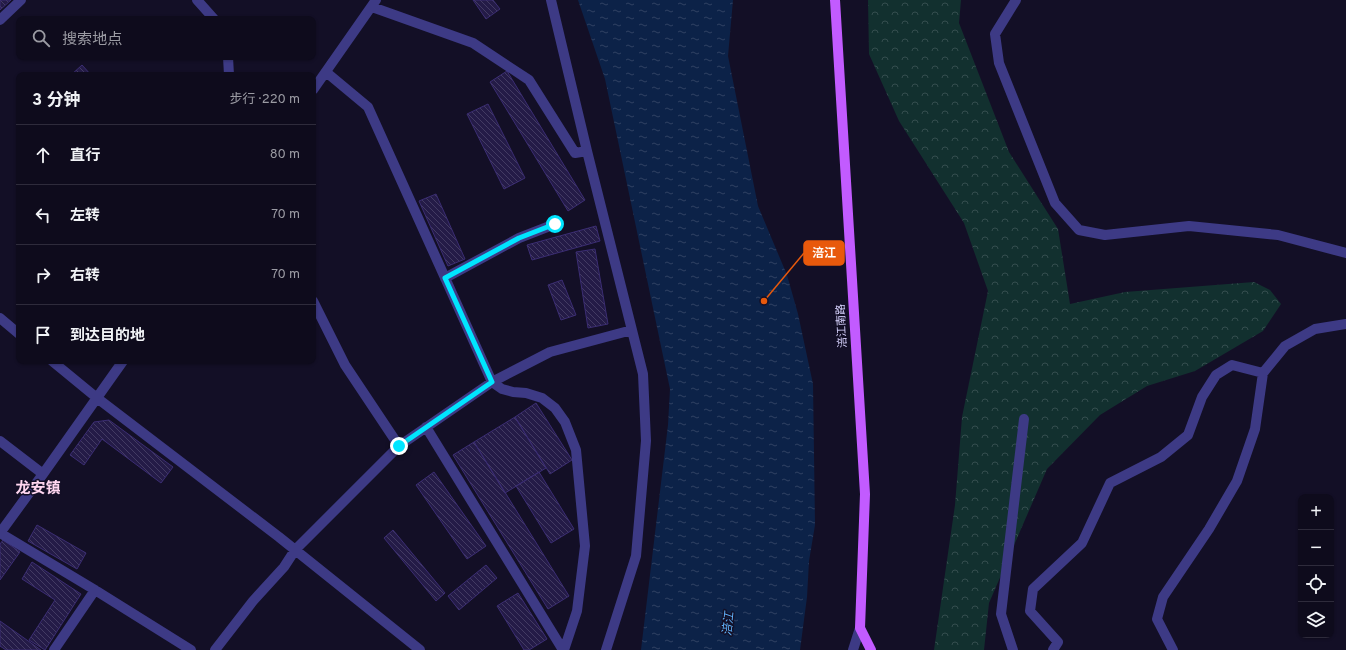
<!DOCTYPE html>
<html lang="zh">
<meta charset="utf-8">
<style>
:root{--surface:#0e0b1c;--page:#171425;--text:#f1f3f6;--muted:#9b9ba3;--line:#2e2b3b}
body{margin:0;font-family:Overpass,"Noto Sans SC",sans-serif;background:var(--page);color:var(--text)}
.controls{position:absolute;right:12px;bottom:12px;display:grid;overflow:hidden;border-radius:8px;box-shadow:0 1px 3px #0004}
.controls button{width:36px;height:36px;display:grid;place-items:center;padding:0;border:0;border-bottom:1px solid var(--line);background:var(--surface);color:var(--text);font:20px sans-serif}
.stop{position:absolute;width:12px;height:12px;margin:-9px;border:3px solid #00e5ff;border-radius:50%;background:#fff}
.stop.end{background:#00e5ff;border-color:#fff;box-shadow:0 1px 4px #0008}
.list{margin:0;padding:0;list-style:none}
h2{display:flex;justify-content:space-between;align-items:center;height:52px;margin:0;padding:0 16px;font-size:17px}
h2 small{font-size:13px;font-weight:400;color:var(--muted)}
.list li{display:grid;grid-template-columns:26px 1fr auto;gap:12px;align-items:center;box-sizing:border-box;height:60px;padding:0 16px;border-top:1px solid var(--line)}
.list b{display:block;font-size:15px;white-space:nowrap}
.list em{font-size:13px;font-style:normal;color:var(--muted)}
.icon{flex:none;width:22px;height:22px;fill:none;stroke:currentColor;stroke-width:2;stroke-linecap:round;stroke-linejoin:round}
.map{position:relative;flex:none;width:1346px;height:650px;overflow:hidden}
.search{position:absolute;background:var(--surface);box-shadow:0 1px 3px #0004;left:16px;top:16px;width:300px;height:44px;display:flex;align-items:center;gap:10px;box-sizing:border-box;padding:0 14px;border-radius:8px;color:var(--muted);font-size:15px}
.panel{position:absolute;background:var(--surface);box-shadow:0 1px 3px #0004;left:16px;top:72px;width:300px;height:292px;border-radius:8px}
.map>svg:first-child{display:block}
.forest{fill:url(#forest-crowns)}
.water{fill:url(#water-ripples)}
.building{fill:url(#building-back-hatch);stroke:#3b2d73}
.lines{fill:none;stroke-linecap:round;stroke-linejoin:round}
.minor{stroke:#3d3a85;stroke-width:10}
.major{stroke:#c25bff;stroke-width:10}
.route{stroke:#00e5ff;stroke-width:5}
.labels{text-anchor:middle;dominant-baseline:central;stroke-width:3;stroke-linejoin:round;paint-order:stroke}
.street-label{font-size:11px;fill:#d9d4ff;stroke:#130f26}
.water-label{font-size:12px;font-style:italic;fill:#62b6ff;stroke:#130f26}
.district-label{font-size:15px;font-weight:bold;fill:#ffd6f0;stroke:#130f26}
.leader{fill:none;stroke:#e8590c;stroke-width:1.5}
.callout-dot{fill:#e8590c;stroke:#130f26;stroke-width:1.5}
.callout{fill:#e8590c;stroke:#e8590c;stroke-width:1.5}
.callout-label{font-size:12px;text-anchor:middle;font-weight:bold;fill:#fff}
</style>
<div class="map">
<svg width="1346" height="650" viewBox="0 0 1346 650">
<defs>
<pattern id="forest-crowns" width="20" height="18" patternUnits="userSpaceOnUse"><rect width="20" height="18" fill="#12302f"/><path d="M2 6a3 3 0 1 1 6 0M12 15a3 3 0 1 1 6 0" fill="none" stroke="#344d4e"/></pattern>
<pattern id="water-ripples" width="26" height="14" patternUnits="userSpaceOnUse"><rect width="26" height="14" fill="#0c2248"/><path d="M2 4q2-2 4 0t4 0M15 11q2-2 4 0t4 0" fill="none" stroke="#2f4163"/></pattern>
<pattern id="building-back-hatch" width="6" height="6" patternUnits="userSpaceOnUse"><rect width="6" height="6" fill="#241b47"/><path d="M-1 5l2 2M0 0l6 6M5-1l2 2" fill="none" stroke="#433b63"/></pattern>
</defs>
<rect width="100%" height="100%" fill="#130f26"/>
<path class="forest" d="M 868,0 L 961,0 L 959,23 L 1009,152 L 1058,229 L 1070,304 L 1125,292 L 1254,282 L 1270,290 L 1281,304 L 1263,331 L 1195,371 L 1147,386 L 1100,415 L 1047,469 L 989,603 L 984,650 L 934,650 L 955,505 L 962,417 L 988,291 L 964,223 L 899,121 L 869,54 Z"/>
<path class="water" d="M 578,0 L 733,0 L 728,56 L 758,206 L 787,275 L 798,314 L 813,384 L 815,525 L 809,561 L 807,597 L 800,650 L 641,650 L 668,425 L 670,389 L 605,79 Z"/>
<path class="building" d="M 0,0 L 11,0 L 0,10 Z
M 473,0 L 493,0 L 500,9 L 486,19 Z
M 82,65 L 91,75 L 71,75 Z
M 507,71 L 585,200 L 568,211 L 490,82 Z
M 488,104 L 525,178 L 504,189 L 467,114 Z
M 436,194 L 465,259 L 448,266 L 419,201 Z
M 596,226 L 600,241 L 532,260 L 527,245 Z
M 595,249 L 608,324 L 588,328 L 576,252 Z
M 562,280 L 576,315 L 561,320 L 548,285 Z
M 536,403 L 572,460 L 550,474 L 515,417 Z
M 515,417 L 546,468 L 505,493 L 474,442 Z
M 109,420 L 173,467 L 161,483 L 102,439 L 84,465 L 70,455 L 94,422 Z
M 474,442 L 569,596 L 548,609 L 453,455 Z
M 434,472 L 486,546 L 467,559 L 416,485 Z
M 539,472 L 574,529 L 551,543 L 516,486 Z
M 37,525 L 86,553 L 77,569 L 28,541 Z
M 393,530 L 445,593 L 436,601 L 384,538 Z
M 3,540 L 20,552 L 0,580 L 0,544 Z
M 32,562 L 81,594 L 45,650 L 29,640 L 55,600 L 22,579 Z
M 486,565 L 497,578 L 459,610 L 448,596 Z
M 518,593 L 547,639 L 529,650 L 524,650 L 497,606 Z
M 0,621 L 41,650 L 6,650 L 0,646 Z"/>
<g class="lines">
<path class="minor" d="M 197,0 L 214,19
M 551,0 L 587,151
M 1016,0 L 995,34 L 999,63 L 1055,203 L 1079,230 L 1105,235 L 1189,226 L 1278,235 L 1346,253
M 372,7 L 473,43 L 529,80 L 575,153 L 587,151 L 643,374 L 646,441 L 636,556 L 606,650
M 0,20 L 21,0
M 228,57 L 229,75
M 326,72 L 368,107 L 492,382 L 502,389 L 513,392 L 526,393 L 542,398 L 555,408 L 565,422 L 576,450 L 585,546 L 577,611 L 564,650
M 313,90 L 376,0
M 445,278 L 519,238 L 555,224
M 313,301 L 345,365 L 399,446
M 0,318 L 19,334
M 52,361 L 97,398 L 279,537 L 420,650
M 426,427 L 563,650
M 0,441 L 43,474
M 0,533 L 95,590 L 191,650
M 0,533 L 43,474 L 123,361
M 54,650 L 95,590
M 215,650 L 253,601 L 284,567 L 295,550 L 399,446 L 492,382 L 550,352 L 632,330
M 853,650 L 860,628
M 1013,650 L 1001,614 L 1024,419
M 1053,650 L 1058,642 L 1030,611 L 1033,589 L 1082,543 L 1110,483 L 1161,457 L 1188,435 L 1202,397 L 1216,375 L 1232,365 L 1263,373
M 1173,650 L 1157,619 L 1163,597 L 1209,529 L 1237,481 L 1255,429 L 1263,373 L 1285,346 L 1315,329 L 1346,324"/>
<path class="major" d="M 835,0 L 865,494 L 860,628 L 871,650"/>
</g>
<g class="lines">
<path class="route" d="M 399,446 L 492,382 L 445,278 L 519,238 L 555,224"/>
</g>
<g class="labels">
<g class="street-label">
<text transform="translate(842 326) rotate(-93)">涪江南路</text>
</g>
<g class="water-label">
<text transform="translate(729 624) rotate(-84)">涪江</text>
</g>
<g class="district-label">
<text x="38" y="489">龙安镇</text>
</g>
</g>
<path class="leader" d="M764 301L804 253"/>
<circle class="callout-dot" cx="764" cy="301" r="4"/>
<rect class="callout" x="804" y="241" width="40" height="24" rx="4"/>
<g class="callout-label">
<text x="824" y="257">涪江</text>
</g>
</svg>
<div class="controls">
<button>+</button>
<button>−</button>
<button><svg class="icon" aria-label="locate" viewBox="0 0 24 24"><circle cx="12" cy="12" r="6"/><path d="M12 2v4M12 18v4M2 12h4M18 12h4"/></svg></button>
<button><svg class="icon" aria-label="layers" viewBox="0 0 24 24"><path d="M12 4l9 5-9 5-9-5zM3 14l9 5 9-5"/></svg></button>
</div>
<div class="stop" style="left:555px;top:224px"></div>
<div class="stop end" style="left:399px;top:446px"></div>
<div class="search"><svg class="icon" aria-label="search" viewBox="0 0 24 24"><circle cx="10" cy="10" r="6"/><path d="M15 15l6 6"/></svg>搜索地点</div>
<section class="panel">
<h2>3 分钟<small>步行 · 220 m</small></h2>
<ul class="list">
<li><svg class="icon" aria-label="ahead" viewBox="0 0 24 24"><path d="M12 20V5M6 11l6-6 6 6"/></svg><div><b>直行</b></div><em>80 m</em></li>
<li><svg class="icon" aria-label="left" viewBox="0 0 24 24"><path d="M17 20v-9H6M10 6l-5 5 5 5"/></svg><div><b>左转</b></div><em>70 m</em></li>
<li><svg class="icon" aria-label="right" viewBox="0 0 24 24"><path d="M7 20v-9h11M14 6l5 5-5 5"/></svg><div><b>右转</b></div><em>70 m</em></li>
<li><svg class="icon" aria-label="arrive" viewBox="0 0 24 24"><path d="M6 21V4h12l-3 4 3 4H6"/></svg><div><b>到达目的地</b></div></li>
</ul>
</section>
</div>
